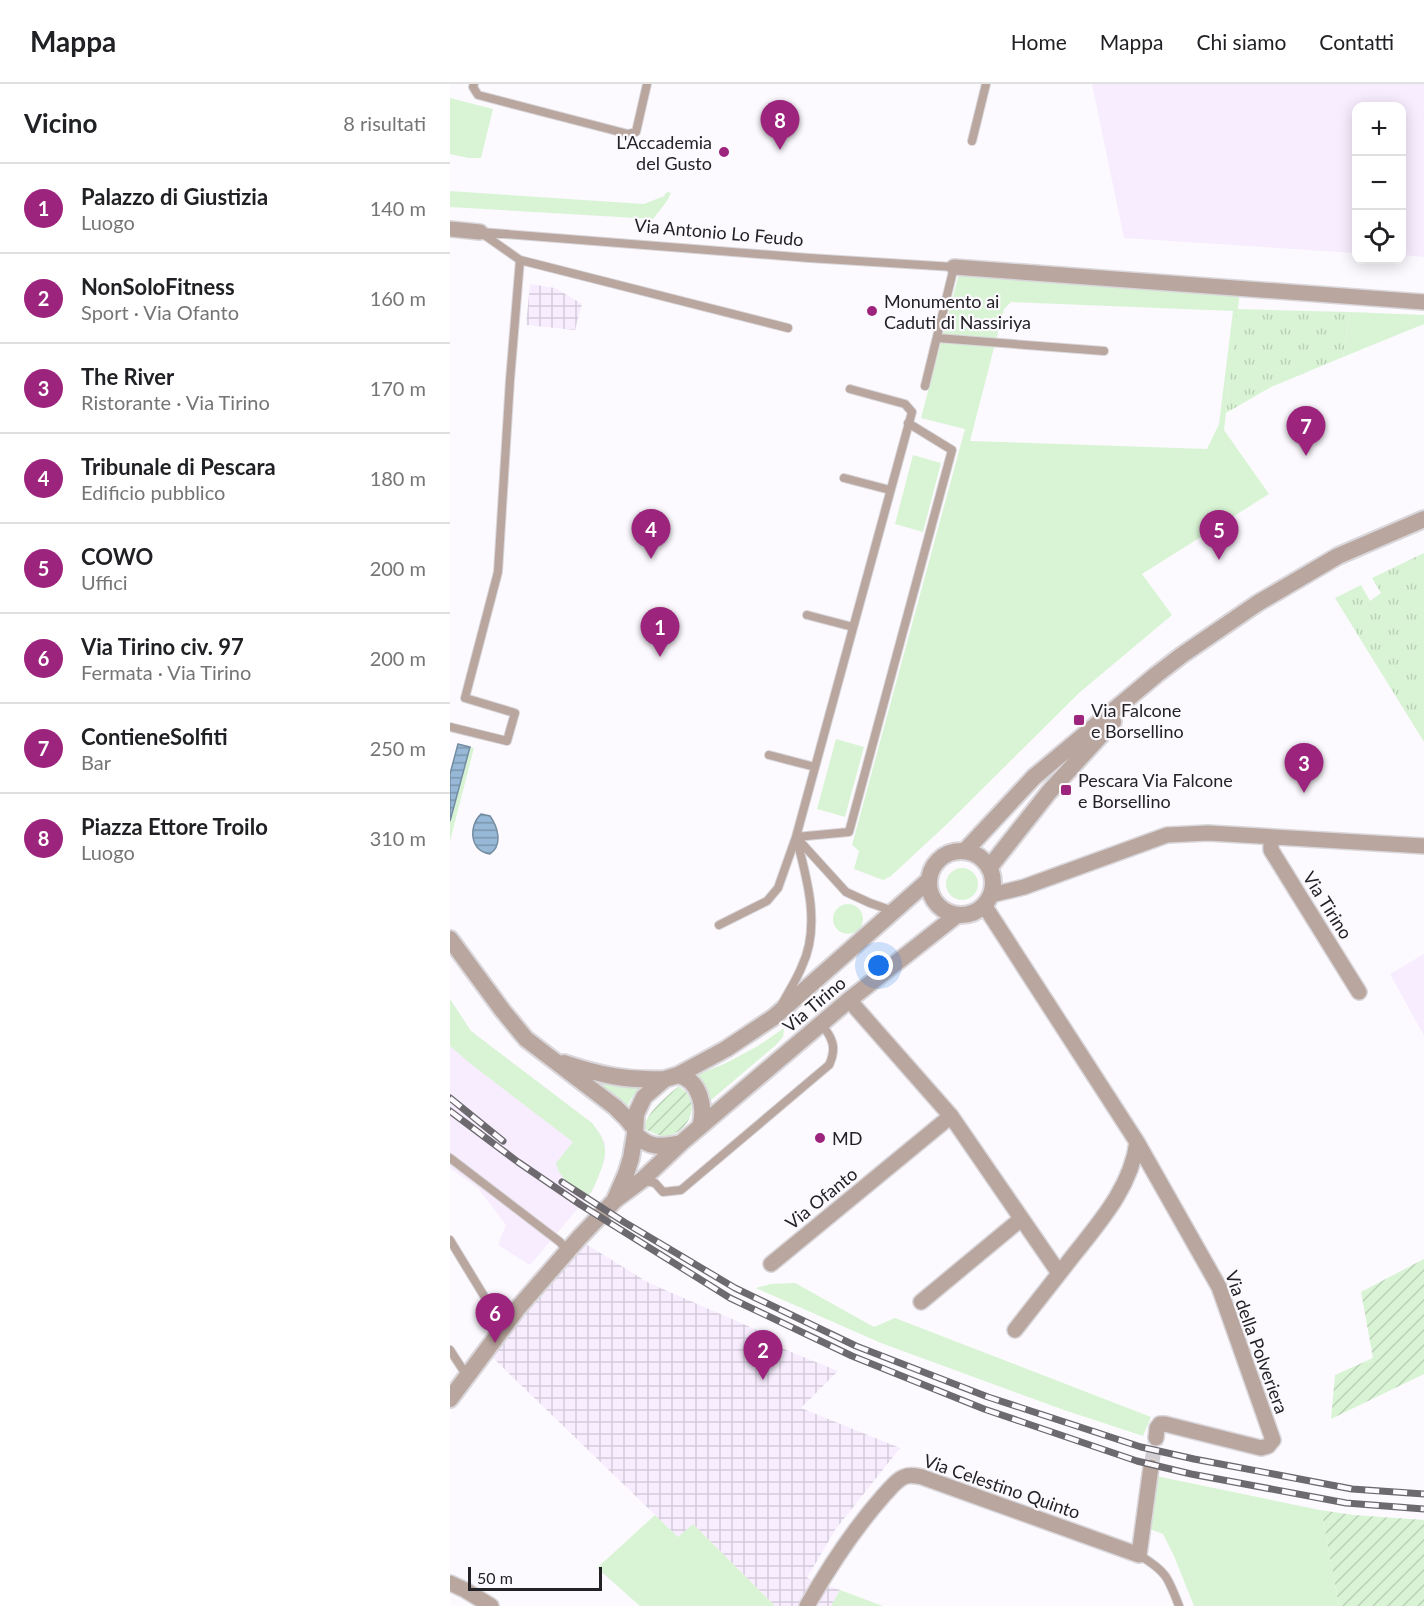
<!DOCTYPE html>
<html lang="it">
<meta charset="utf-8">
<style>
:root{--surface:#fff;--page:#f2f2f2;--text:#202124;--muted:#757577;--line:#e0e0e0;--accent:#9c247d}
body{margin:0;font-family:Lato,sans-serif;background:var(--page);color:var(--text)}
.controls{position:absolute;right:18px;top:18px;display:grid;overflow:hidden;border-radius:12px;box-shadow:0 3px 15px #0003}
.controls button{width:54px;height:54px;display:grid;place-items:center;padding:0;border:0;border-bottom:2px solid var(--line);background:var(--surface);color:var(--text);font:30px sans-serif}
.scale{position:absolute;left:18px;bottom:15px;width:134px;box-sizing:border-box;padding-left:6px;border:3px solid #242225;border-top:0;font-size:16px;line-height:21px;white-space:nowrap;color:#242225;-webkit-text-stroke:4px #fcfafe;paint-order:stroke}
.you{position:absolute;left:429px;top:882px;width:21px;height:21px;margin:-15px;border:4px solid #fff;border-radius:50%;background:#1a73e8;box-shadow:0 0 0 9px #1a73e833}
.badge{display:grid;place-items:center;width:39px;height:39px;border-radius:50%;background:var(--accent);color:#fff;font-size:20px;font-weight:700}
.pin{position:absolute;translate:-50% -50px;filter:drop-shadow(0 2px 3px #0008)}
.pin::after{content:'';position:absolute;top:32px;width:21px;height:18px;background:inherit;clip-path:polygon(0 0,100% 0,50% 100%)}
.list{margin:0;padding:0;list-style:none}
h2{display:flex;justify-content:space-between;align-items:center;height:78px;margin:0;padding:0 24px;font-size:26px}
h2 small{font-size:20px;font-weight:400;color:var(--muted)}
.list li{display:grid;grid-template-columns:39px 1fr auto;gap:18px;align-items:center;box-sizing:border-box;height:90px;padding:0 24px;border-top:2px solid var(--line)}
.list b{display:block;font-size:22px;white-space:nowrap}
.list p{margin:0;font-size:20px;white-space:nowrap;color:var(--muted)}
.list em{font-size:20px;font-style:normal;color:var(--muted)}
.icon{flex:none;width:33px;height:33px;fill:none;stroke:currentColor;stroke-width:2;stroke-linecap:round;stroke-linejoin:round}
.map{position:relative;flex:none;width:974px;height:1522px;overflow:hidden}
header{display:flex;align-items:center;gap:36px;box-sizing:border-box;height:84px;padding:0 30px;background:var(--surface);border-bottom:2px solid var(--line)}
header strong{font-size:28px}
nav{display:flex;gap:33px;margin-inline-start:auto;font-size:21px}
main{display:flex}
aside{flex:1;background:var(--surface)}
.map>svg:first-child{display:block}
.built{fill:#f7edfe}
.industrial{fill:url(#industrial-grid)}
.grass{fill:#d9f4d5;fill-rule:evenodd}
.park{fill:url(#park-tufts)}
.garden{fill:url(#garden-furrows)}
.water{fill:url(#water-rules);stroke:#748ca2;stroke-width:1.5}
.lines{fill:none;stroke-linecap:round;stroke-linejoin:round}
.minor-tunnel{stroke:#d1cfd3;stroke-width:15;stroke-dasharray:15 8;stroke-linecap:butt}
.service-casing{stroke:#d9d7db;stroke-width:10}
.minor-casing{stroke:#d9d7db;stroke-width:18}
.tertiary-casing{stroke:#d9d7db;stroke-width:20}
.service{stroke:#b9a69e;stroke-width:8}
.minor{stroke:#b9a69e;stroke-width:15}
.tertiary{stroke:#b9a69e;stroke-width:16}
.rail-casing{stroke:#6c6a6e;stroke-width:7}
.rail{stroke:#fcfafe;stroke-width:4.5;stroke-dasharray:14;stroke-linecap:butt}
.poi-dot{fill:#9c247d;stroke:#fcfafe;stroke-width:2}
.labels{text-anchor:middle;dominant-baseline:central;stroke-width:4.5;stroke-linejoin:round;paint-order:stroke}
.poi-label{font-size:18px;fill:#242225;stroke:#fcfafe;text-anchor:start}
.street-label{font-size:18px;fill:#242225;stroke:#fcfafe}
</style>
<header>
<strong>Mappa</strong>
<nav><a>Home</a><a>Mappa</a><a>Chi siamo</a><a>Contatti</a></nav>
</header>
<main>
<aside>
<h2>Vicino<small>8 risultati</small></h2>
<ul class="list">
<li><span class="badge">1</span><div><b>Palazzo di Giustizia</b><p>Luogo</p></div><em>140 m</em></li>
<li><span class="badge">2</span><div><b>NonSoloFitness</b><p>Sport · Via Ofanto</p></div><em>160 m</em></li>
<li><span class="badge">3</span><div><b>The River</b><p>Ristorante · Via Tirino</p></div><em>170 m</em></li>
<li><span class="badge">4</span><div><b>Tribunale di Pescara</b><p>Edificio pubblico</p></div><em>180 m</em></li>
<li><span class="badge">5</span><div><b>COWO</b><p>Uffici</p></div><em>200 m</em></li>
<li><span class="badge">6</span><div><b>Via Tirino civ. 97</b><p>Fermata · Via Tirino</p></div><em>200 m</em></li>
<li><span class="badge">7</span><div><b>ContieneSolfiti</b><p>Bar</p></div><em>250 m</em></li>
<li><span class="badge">8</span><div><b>Piazza Ettore Troilo</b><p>Luogo</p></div><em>310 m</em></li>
</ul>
</aside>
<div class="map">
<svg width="974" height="1522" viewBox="0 0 974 1522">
<defs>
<pattern id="industrial-grid" width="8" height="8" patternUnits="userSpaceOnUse" patternTransform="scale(1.5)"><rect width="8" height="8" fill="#f7edfe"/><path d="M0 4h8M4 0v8" fill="none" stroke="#d4cbda"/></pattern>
<pattern id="park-tufts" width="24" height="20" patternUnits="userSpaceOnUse" patternTransform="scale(1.5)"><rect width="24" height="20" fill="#d9f4d5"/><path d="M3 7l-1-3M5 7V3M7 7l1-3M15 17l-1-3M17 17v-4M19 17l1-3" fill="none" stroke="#bad1b7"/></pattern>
<pattern id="garden-furrows" width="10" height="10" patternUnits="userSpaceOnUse" patternTransform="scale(1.5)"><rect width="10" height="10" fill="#d9f4d5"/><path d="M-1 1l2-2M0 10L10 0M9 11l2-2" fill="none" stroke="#bad1b7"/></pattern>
<pattern id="water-rules" width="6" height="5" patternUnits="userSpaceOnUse" patternTransform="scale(1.5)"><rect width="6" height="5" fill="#97b9d7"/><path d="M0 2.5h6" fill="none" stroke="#7b96ae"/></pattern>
</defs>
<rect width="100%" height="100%" fill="#fcfafe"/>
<path class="built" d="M 642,0 L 974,0 L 974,173 L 952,171 L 952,22 L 906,22 L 906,169 L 674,154 Z
M 974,870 L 974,952 L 940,890 Z
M 0,915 L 21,947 L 142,1039 L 151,1051 L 155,1059 L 155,1075 L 142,1108 L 80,1181 L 48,1161 L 56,1141 L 28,1104 L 0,1084 Z"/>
<path class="industrial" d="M 80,200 L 105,204 L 132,220 L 125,246 L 76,241 Z
M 131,1157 L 199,1199 L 307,1246 L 314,1257 L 388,1287 L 351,1324 L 450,1364 L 385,1446 L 357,1494 L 390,1506 L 381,1522 L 325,1522 L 243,1440 L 228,1453 L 40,1271 Z"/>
<path class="grass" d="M 0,14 L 43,25 L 31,74 L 18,74 L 0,70 Z
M 0,107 L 194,120 L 214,112 L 217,108 L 221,109 L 217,117 L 203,135 L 0,123 Z
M 512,178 L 790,207 L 774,346 L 819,410 L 692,490 L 722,531 L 629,609 L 497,740 L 441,792 L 433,796 L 404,785 L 409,767 L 402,761 L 515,345 L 471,334 ZM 561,218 L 783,227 L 769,340 L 757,365 L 520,357 L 554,225 Z
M 900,228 L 974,231 L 974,240 L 893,273 Z
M 463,371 L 491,379 L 473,448 L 445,440 Z
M 386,655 L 414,663 L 395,733 L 367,725 Z
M 20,663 L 24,664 L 0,757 L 0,737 Z
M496 800a16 16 0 1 1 32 0a16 16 0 1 1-32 0Z
M383 835a15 15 0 1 1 30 0a15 15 0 1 1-30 0Z
M 0,915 L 21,947 L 142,1039 C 158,1059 158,1068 149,1091 C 146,1099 143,1106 138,1112 C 126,1105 108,1094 106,1079 L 123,1058 L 22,981 L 0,962 Z
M 334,944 L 333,953 L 327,960 L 254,1022 L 242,993 L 276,979 L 308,962 Z
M 146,996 L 158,1000 L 193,1002 L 181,1015 L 175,1026 L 162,1010 Z
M 345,1199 L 424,1243 L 445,1234 L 701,1333 L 693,1352 L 614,1326 L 431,1259 L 306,1204 L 321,1200 Z
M 706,1392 L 870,1426 L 873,1436 L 889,1522 L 744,1522 L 724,1472 L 713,1450 L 697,1444 Z
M 205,1431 L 228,1453 L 243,1440 L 325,1522 L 190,1522 L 147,1484 Z
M 390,1506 L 433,1522 L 381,1522 Z"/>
<path class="park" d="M 787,225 L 900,228 L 893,273 L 821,303 L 776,329 Z
M 974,469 L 974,658 L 885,514 L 911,501 L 920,517 L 931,509 L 922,494 Z"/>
<path class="garden" d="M 229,1002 C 229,1003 236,1008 236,1008 C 251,1026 234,1053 213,1052 C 206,1051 201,1048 195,1045 C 193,1031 218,1011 229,1002 Z
M 974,1175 L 974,1290 L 881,1335 L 885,1291 L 923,1274 L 911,1208 Z
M 870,1426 L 904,1431 L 974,1436 L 974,1522 L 889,1522 L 873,1436 Z"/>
<path class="water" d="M 8,660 L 20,663 L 0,737 L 0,690 Z
M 31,730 L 40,732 C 48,743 53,761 40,770 C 20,768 18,742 31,730 Z"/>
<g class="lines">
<path class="minor-tunnel" d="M 701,1383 L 706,1354"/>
<defs>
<path id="service" d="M 24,0 L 23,3 L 28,11 L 178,50 L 186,48 L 197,0
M 522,57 L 536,0
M 30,148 L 359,174 L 504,183 L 475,302
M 30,148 L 70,176 L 338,244
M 487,254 L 654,267
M 394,394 L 440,406
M 357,531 L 403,543
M 0,643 L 57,657 L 65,629 L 15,614 L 48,488 L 60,296 L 70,176
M 319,671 L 365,683
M 346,753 L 399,748 L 502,366 L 458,339
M 269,841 L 317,817 L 328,804 L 346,753 L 462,328 L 455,320 L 400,305
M 332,920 C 339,907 347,895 352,882 C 371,842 357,794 346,753 L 396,808 L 420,819 L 443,827
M 0,1074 L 110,1158 L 117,1167
M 195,1097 L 205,1099 L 213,1108 L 231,1106 L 379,981 C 387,964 383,954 371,940
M 0,1156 L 45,1230 L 54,1242
M 0,1266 L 17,1292
M 689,1471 C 716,1487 718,1493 729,1522"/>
<path id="minor" d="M 0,145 L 30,148
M 504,183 L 974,218
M 821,753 L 821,766 L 909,908
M 541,811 L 574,803 L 717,751 L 758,749 L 974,762
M 534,821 L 687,1058 L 769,1203 L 823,1356 L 818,1362 L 811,1364 L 715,1340 L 710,1340 L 707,1344 L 706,1354
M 399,916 L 501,1032 L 609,1189
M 321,1180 L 501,1032
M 471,1218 L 571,1135
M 565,1246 C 583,1223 601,1200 619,1177 C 647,1141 681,1105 687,1058
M 0,1499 L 15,1506 L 41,1522
M 357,1522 C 379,1483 404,1445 434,1411 C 440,1405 446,1396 454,1393 C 460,1390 466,1392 472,1393 L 689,1471 L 701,1383"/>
<path id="tertiary" d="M 515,767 L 584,693 L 706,591 L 732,571 L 808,519 L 888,472 L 974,435
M479 799a32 32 0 1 1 64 0a32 32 0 1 1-64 0Z
M 539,784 L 599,708 L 663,638
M 0,855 L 53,927 L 76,955 L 165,1023 L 176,1034 L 185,1045
M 114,979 C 150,991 177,997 215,995
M 228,991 C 250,996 256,1024 250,1043
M 185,1050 C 200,1065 211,1063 231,1059
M 165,1115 L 176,1090 L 181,1074 L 185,1050 L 186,1030 L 194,1013 L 215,995 L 228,991 L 276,965 L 324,933 L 479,796
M 0,1315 L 68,1224 L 129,1154 L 165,1116 L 192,1096 L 231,1059 L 399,916 L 507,831"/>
</defs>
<use href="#service" class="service-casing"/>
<use href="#minor" class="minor-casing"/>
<use href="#tertiary" class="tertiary-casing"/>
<use href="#service" class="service"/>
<use href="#minor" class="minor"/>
<use href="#tertiary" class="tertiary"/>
<defs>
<path id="rail" d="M 0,1014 L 53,1057
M 0,1027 L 68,1078 L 131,1121 L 280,1214 L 402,1272 L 534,1325 L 687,1377 L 741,1390 L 896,1419 L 974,1425
M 112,1098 L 174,1138 L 285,1204 L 406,1262 L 538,1313 L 691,1363 L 744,1375 L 902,1405 L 974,1410"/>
</defs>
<use href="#rail" class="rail-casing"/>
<use href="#rail" class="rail"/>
</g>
<g class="poi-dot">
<circle cx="274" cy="68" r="6"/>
<circle cx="422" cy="227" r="6"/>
<rect x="623" y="630" width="12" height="12" rx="3"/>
<rect x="610" y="700" width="12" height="12" rx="3"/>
<circle cx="370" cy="1054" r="6"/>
</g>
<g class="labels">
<g class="poi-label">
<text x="262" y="58" text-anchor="end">L'Accademia<tspan x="262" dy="21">del Gusto</tspan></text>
<text x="434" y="217">Monumento ai<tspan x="434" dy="21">Caduti di Nassiriya</tspan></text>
<text x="641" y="626">Via Falcone<tspan x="641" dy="21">e Borsellino</tspan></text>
<text x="628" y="696">Pescara Via Falcone<tspan x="628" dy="21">e Borsellino</tspan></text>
<text x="382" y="1054">MD</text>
</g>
<g class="street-label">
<text transform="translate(269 148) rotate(5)">Via Antonio Lo Feudo</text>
<text transform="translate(878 821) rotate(58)">Via Tirino</text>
<text transform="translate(364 920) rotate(-40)">Via Tirino</text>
<text transform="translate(371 1114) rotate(-39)">Via Ofanto</text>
<text transform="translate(807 1258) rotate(70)">Via della Polveriera</text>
<text transform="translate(552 1402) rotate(19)">Via Celestino Quinto</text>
</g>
</g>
</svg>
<div class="controls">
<button>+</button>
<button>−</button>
<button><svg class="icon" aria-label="locate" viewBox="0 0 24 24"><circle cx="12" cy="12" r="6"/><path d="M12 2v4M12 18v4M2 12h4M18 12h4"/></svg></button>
</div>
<div class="scale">50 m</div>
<div class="you"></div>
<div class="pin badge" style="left:210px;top:573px">1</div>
<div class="pin badge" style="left:313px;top:1296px">2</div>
<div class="pin badge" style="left:854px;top:709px">3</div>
<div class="pin badge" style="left:201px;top:475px">4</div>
<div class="pin badge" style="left:769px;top:476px">5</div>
<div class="pin badge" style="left:45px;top:1259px">6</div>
<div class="pin badge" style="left:856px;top:372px">7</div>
<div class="pin badge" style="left:330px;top:66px">8</div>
</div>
</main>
